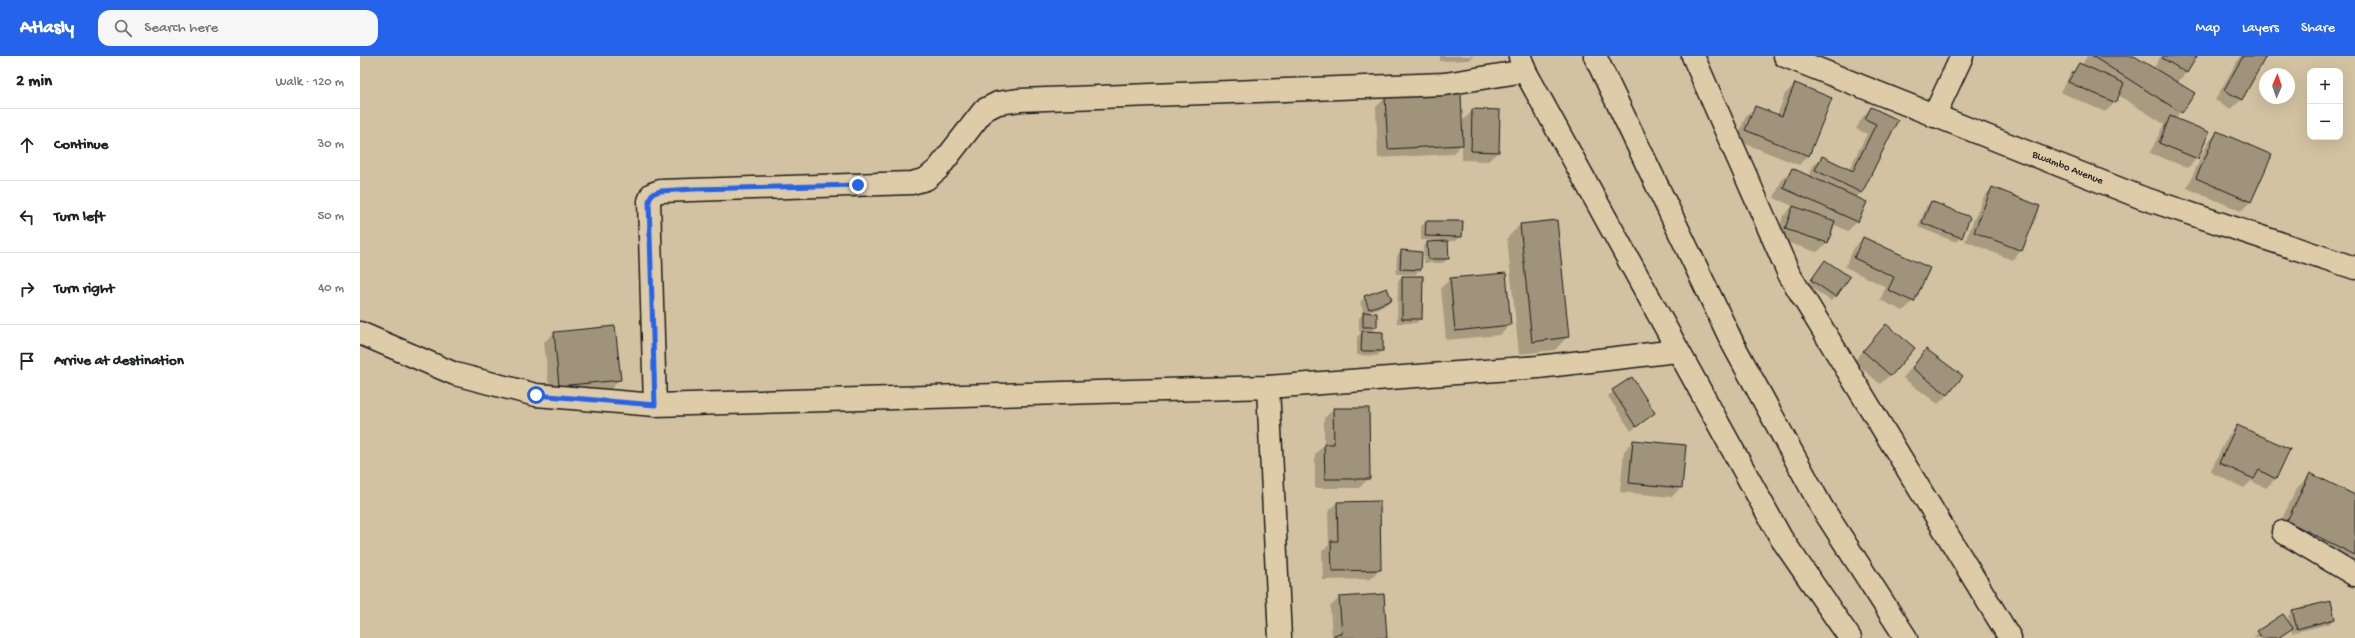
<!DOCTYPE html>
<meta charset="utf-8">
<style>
:root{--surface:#fff;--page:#f6f6f6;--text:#202124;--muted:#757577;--line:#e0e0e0;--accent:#2563eb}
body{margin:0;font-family:"Gochi Hand",sans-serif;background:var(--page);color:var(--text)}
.controls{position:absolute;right:12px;top:12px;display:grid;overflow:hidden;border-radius:8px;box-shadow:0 4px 16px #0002}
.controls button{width:36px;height:36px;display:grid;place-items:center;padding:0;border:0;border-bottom:1px solid var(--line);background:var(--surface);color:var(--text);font:20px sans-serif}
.compass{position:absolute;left:1899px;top:12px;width:36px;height:36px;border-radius:50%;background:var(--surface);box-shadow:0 4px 16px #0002;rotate:2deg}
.stop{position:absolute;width:12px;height:12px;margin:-9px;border:3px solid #2563eb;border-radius:50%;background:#fff}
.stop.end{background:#2563eb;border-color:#fff;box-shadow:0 1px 4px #0008}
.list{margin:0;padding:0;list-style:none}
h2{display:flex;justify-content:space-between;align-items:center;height:52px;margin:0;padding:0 16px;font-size:17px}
h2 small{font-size:13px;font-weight:400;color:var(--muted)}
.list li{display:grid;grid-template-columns:26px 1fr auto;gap:12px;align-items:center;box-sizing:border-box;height:72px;padding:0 16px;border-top:1px solid var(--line)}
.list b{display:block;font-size:15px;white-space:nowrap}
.list em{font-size:13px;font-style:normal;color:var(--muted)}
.icon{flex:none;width:22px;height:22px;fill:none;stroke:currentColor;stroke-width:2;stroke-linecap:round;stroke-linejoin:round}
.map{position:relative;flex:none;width:1995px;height:582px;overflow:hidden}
header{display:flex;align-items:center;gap:24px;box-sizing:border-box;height:56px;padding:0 20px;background:var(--accent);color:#fff}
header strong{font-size:19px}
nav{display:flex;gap:22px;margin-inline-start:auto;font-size:14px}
.search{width:280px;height:36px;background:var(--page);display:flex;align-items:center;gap:10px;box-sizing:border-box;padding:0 14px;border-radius:12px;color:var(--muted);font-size:15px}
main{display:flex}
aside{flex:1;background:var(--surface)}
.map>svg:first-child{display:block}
.shadow{fill:#0003}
.building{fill:#a0937c;stroke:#1c1c1c}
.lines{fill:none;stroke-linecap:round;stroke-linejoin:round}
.minor-casing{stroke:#1c1c1c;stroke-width:25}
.trunk-casing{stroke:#1c1c1c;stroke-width:25}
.minor{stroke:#decca9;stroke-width:22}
.trunk{stroke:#decca9;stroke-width:22}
.route{stroke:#2563eb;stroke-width:5}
.labels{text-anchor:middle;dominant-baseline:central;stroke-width:3;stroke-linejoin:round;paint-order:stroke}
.street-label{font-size:11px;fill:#1c1c1c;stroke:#decca9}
</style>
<header>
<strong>Atlasly</strong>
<div class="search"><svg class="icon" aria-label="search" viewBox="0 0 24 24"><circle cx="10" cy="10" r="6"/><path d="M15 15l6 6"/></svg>Search here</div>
<nav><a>Map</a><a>Layers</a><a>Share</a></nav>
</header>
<main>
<aside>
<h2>2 min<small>Walk · 120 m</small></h2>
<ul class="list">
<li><svg class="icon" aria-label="ahead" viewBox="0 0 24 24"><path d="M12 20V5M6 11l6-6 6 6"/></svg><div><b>Continue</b></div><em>30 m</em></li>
<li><svg class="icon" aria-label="left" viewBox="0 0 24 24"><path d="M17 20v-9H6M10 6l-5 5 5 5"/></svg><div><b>Turn left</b></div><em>50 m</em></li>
<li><svg class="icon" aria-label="right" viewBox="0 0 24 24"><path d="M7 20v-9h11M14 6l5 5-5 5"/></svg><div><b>Turn right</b></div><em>40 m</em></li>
<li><svg class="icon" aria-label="arrive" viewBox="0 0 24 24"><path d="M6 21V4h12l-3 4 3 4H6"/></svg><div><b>Arrive at destination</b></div></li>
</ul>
</aside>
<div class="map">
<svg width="1995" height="582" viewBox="0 0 1995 582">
<rect width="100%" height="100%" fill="#d2c2a1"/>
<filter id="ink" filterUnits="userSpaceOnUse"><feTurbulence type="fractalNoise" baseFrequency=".025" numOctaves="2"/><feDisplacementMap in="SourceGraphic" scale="8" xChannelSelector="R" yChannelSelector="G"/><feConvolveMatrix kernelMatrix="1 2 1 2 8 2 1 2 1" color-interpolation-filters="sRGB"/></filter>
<g filter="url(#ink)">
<path class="shadow" d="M 1080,0 L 1114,0 L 1109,4 L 1080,5 Z
M 1727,0 L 1772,0 L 1793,13 L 1801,0 L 1836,0 L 1826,17 L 1816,27 L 1833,38 L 1815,63 L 1837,102 L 1828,112 L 1790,97 L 1804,68 L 1758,39 L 1755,47 L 1745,56 L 1700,36 L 1710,18 L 1720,8 L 1722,9 Z
M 1880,0 L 1905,0 L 1881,44 L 1871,53 L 1855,44 Z
M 1435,28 L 1448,99 L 1439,109 L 1376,84 L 1386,60 L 1395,51 L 1417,60 L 1425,38 Z
M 1025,42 L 1101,74 L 1103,64 L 1113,54 L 1138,96 L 1128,105 L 1102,104 L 1102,88 L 1092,98 L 1018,102 L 1016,51 Z
M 1511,52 L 1537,65 L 1502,136 L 1496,142 L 1497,165 L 1488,175 L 1473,168 L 1467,187 L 1457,196 L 1416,183 L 1423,160 L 1433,150 L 1414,142 L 1422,123 L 1432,114 L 1448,121 L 1453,110 L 1462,101 L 1489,114 L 1507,78 L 1496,73 L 1502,62 Z
M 1858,76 L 1911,99 L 1890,146 L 1881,155 L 1827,132 L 1848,86 Z
M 1632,132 L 1661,195 L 1652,204 L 1605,185 L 1623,142 Z
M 1571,146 L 1601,181 L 1596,186 L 1558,171 L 1566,151 Z
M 1066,166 L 1101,180 L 1096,185 L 1087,185 L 1088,202 L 1083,207 L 1064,207 L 1063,191 L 1067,187 L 1076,187 L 1076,185 L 1061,184 L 1061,170 Z
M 1160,169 L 1208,280 L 1195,294 L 1159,298 L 1147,182 Z
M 1504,182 L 1553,245 L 1543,255 L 1520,244 L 1526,231 L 1485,211 L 1494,192 Z
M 1041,195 L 1060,214 L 1055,218 L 1036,218 L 1037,200 Z
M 1465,205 L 1475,240 L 1471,245 L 1447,229 Z
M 1043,221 L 1061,262 L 1056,267 L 1037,267 L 1038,225 Z
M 1090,223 L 1150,269 L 1140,279 L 1086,284 L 1081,232 Z
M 1005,241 L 1030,244 L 1026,249 L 1004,257 L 1000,246 Z
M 1004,257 L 1016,271 L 1010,277 L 1022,295 L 1017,300 L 997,299 L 997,281 L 1003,275 L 999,275 L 999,262 Z
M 1526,269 L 1530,319 L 1520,328 L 1494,305 Z
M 255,271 L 260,323 L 251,333 L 190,339 L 184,286 L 194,277 Z
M 1566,294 L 1588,338 L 1578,348 L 1543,322 Z
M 1271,323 L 1294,357 L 1271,375 L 1248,340 Z
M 974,353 L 1009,422 L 999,432 L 955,432 L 955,398 L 964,389 L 964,362 Z
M 1877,370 L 1916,422 L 1906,432 L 1891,425 L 1884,432 L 1850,416 L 1868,380 Z
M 1273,385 L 1321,431 L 1312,441 L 1260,436 L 1264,395 Z
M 1951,418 L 1995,440 L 1995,519 L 1914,479 L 1937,432 Z
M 977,447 L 1020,513 L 1011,523 L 963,524 L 962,495 L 969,489 L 968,456 Z
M 979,542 L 1026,582 L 972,582 L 970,551 Z
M 1933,555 L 1974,563 L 1969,568 L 1932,577 L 1931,572 L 1919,582 L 1893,581 L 1923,559 L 1930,570 L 1928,560 Z"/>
<path class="building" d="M 1732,0 L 1774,0 L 1835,37 L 1822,57 Z
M 1804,0 L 1837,0 L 1827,17 L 1802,2 Z
M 1883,0 L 1906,0 L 1882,44 L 1864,34 Z
M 1719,7 L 1764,27 L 1756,47 L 1708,26 Z
M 1435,27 L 1472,42 L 1449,100 L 1385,74 L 1395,50 L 1422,60 Z
M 1101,37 L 1103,89 L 1028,93 L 1025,41 Z
M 1511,51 L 1538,64 L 1502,137 L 1455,114 L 1462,100 L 1493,115 L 1516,68 L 1505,63 Z
M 1112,53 L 1140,54 L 1139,96 L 1111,95 Z
M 1810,60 L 1849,76 L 1838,103 L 1799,87 Z
M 1857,75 L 1912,99 L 1891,146 L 1836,122 Z
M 1432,112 L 1507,146 L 1498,166 L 1423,132 Z
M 1632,131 L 1680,150 L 1662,195 L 1614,176 Z
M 1571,145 L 1610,161 L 1602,182 L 1562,167 Z
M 1433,150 L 1475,165 L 1468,187 L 1425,173 Z
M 1197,164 L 1209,281 L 1172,286 L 1160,168 Z
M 1066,165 L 1103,165 L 1102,181 L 1065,180 Z
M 1503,181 L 1570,212 L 1554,246 L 1528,234 L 1534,221 L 1494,202 Z
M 1088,185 L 1089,203 L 1068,203 L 1067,186 Z
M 1041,194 L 1062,196 L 1061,214 L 1040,213 Z
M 1465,204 L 1490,221 L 1476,241 L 1451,224 Z
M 1146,217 L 1151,269 L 1095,275 L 1090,222 Z
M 1042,220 L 1063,220 L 1062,263 L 1042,263 Z
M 1027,232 L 1032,244 L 1009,253 L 1004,240 Z
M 1003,256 L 1017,257 L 1017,271 L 1003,271 Z
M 1526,268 L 1555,292 L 1531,320 L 1503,295 Z
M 255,270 L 261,324 L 199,330 L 194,276 Z
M 1002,275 L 1023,276 L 1023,295 L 1001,295 Z
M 1566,293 L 1603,320 L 1588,339 L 1552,312 Z
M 1272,321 L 1295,357 L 1276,371 L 1252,334 Z
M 973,352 L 1009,352 L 1010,423 L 965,423 L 964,388 L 974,388 Z
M 1877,369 L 1930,393 L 1916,423 L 1899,414 L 1894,423 L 1859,407 Z
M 1273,384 L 1326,389 L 1322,432 L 1269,427 Z
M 1950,417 L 1995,439 L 1995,499 L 1927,465 Z
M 1020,445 L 1021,514 L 972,515 L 971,485 L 978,485 L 977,446 Z
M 1024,538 L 1027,582 L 974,582 L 974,579 L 982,578 L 979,541 Z
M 1971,545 L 1975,563 L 1937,573 L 1932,554 Z
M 1923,558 L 1933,572 L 1918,582 L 1902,582 L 1897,575 Z"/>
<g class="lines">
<defs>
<g id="minor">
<path d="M 1333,0 L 1429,218 L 1650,582"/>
<path id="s1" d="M 1425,0 L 1780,141 L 1995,212"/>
<path d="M 1160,1 L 1165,15 L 1421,482 L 1490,582"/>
<path d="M 1574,60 L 1602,0"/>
<path d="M 0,277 L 95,318 L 176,339 L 295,349 L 908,331 L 1178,311 L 1317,295"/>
<path d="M 908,331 L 920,582"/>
<path d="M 295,349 L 289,145 L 292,138 L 300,135 L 552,127 L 566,123 L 578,113 L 624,54 L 638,47 L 660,44 L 1085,28 L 1165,15"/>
<path d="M 1923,476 L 1995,519"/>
</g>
<path id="trunk" d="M 1235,0 L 1373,288 L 1461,450 L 1546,582"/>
</defs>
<use href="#minor" class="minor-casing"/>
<use href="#trunk" class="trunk-casing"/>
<use href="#minor" class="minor"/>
<use href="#trunk" class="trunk"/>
</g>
</g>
<g class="lines" filter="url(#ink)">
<path class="route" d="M 176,339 L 295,349 L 289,145 L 292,138 L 300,135 L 334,133 L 498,129"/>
</g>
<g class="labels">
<g class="street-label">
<text stroke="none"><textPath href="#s1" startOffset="304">Bwambo Avenue</textPath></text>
</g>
</g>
</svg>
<div class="controls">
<button>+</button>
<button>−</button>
</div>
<svg class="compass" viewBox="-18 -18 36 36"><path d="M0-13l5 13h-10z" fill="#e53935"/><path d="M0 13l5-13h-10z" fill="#757577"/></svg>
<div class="stop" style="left:176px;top:339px"></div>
<div class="stop end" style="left:498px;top:129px"></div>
</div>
</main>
